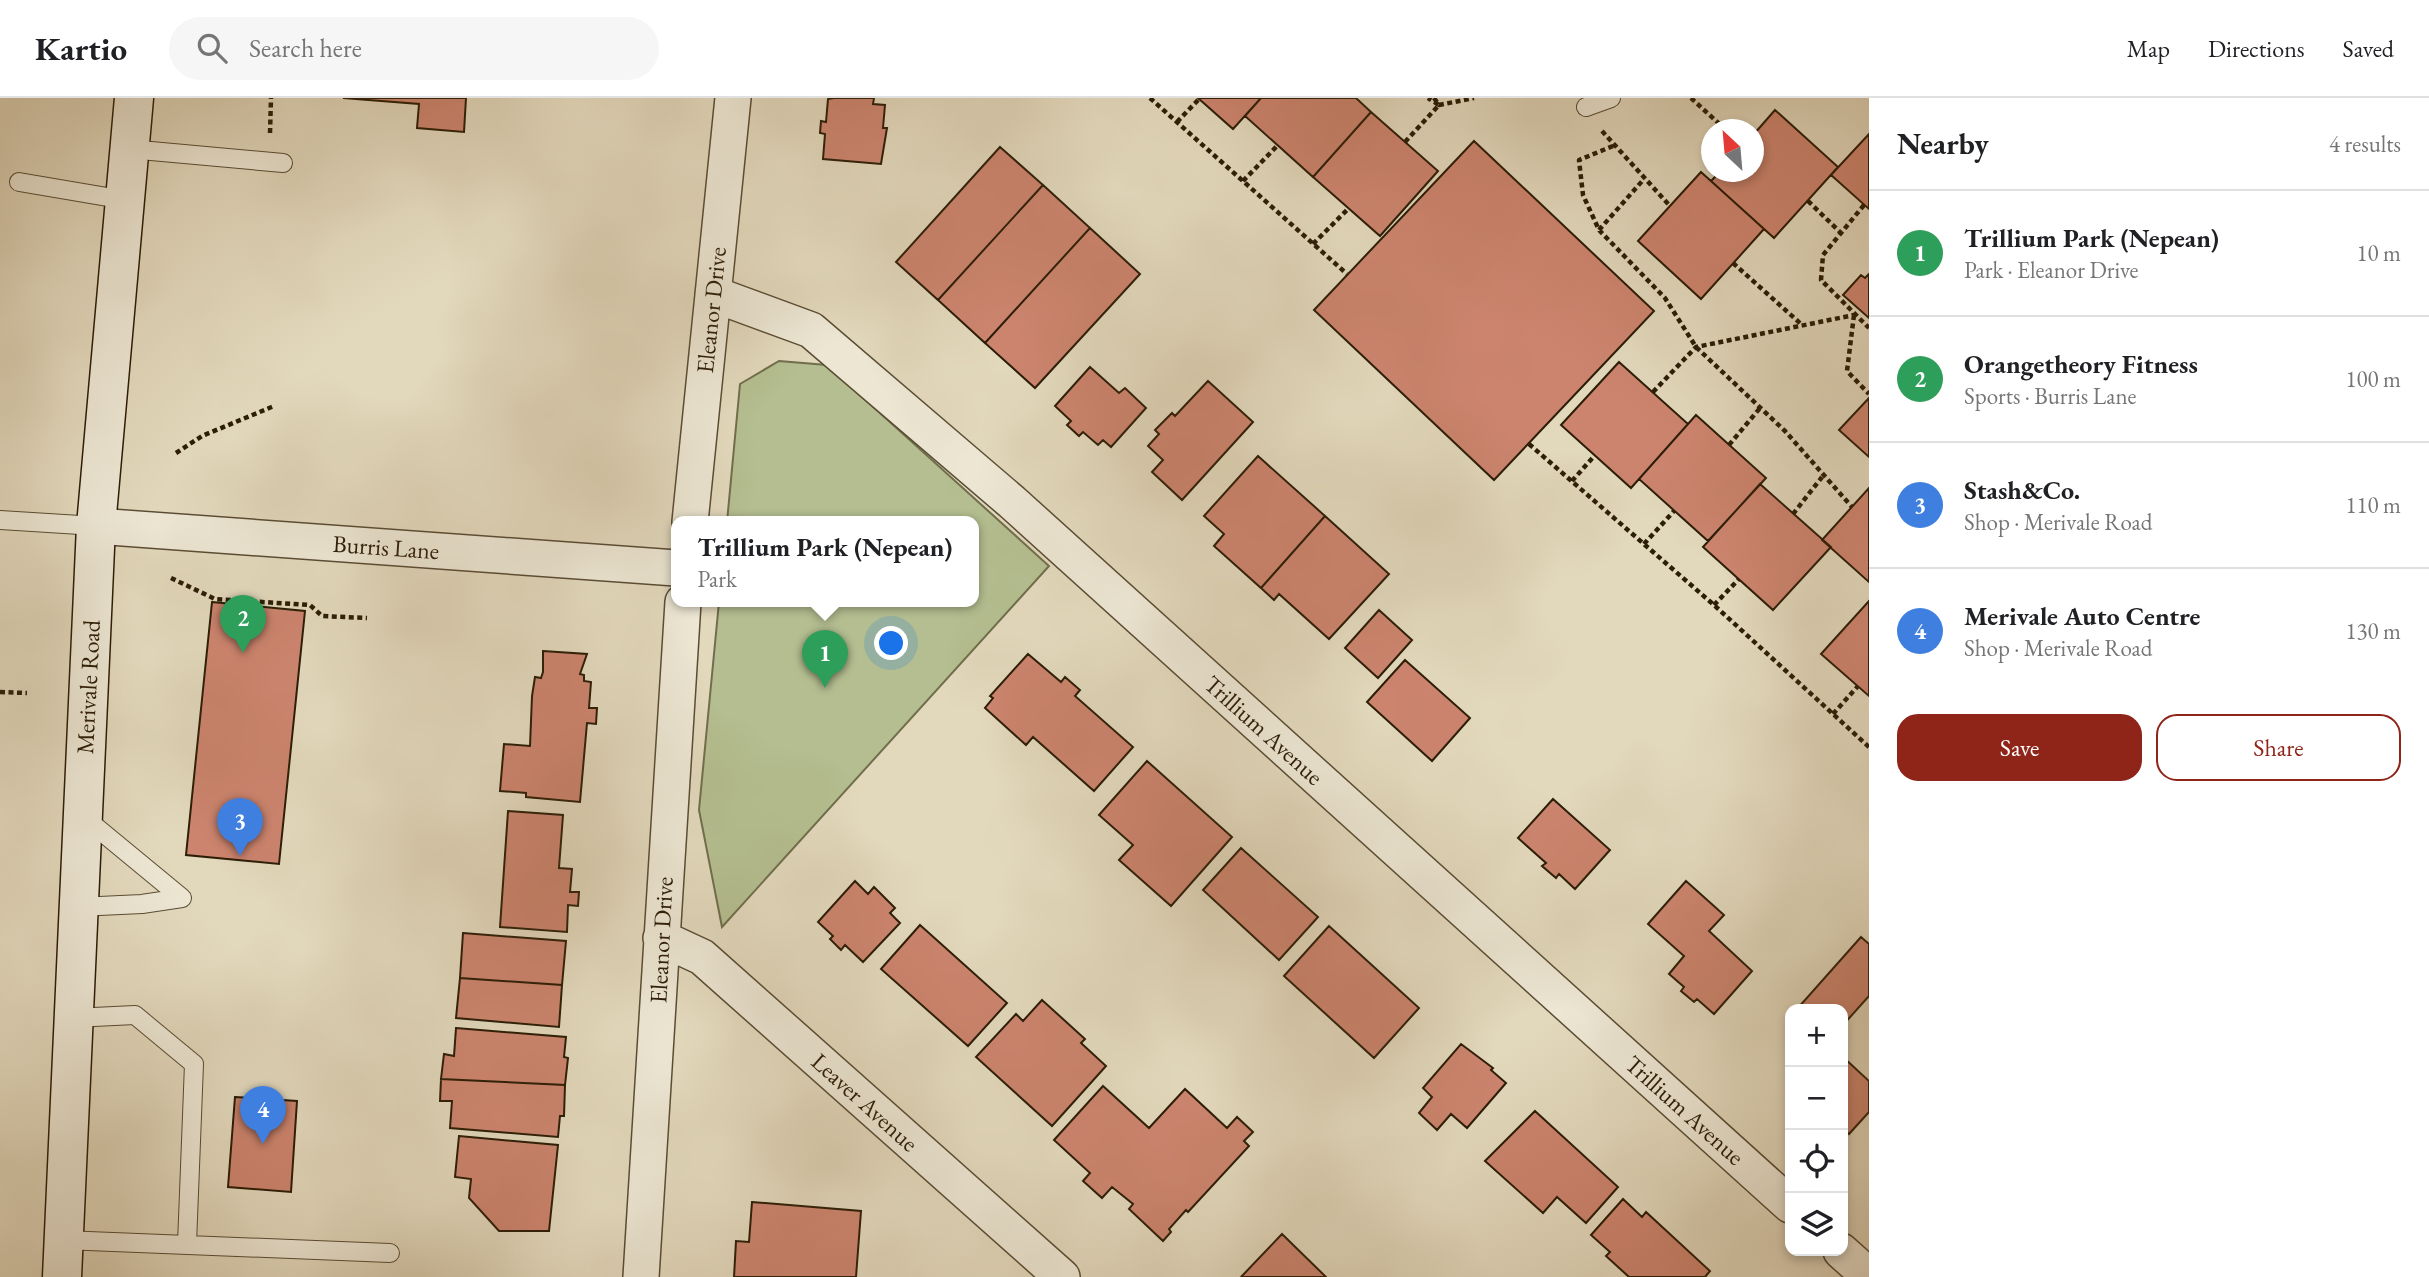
<!DOCTYPE html>
<meta charset="utf-8">
<style>
:root{--surface:#fff;--page:#f6f6f6;--text:#202124;--muted:#757577;--line:#e0e0e0;--accent:#8f2418}
body{margin:0;font-family:"EB Garamond",serif;background:var(--page);color:var(--text)}
.controls{position:absolute;right:21px;bottom:21px;display:grid;overflow:hidden;border-radius:14px;box-shadow:0 4px 10px #0003}
.controls button{width:63px;height:63px;display:grid;place-items:center;padding:0;border:0;border-bottom:2px solid var(--line);background:var(--surface);color:var(--text);font:35px sans-serif}
.compass{position:absolute;left:1701px;top:21px;width:63px;height:63px;border-radius:50%;background:var(--surface);box-shadow:0 4px 10px #0003;rotate:334deg}
.you{position:absolute;left:892px;top:546px;width:24px;height:24px;margin:-18px;border:5px solid #fff;border-radius:50%;background:#1a73e8;box-shadow:0 0 0 10px #1a73e833}
.badge{display:grid;place-items:center;width:46px;height:46px;border-radius:50%;background:var(--accent);color:#fff;font-size:23px;font-weight:700}
.pin{position:absolute;translate:-50% -58px;filter:drop-shadow(0 2px 4px #0008)}
.pin::after{content:'';position:absolute;top:37px;width:24px;height:21px;background:inherit;clip-path:polygon(0 0,100% 0,50% 100%)}
.popup{position:absolute;left:671px;top:418px;width:308px;height:91px;box-sizing:border-box;display:grid;place-content:center;border-radius:14px;background:var(--surface);filter:drop-shadow(0 2px 5px #0005);font-size:23px;white-space:nowrap;color:var(--muted)}
.popup b{font-size:26px;color:var(--text)}
.popup::after{content:'';position:absolute;left:50%;top:100%;margin-left:-14px;border:14px solid transparent;border-top-color:var(--surface)}
.list{margin:0;padding:0;list-style:none}
h2{display:flex;justify-content:space-between;align-items:center;height:91px;margin:0;padding:0 28px;font-size:30px}
h2 small{font-size:23px;font-weight:400;color:var(--muted)}
.list li{display:grid;grid-template-columns:46px 1fr auto;gap:21px;align-items:center;box-sizing:border-box;height:126px;padding:0 28px;border-top:2px solid var(--line)}
.list b{display:block;font-size:26px;white-space:nowrap}
.list p{margin:0;font-size:23px;white-space:nowrap;color:var(--muted)}
.list em{font-size:23px;font-style:normal;color:var(--muted)}
.actions{display:flex;gap:14px;padding:21px 28px}
.actions a{flex:1;padding:16px 0;border:2px solid var(--accent);border-radius:21px;text-align:center;font-size:24px;color:var(--accent)}
.actions .main{background:var(--accent);color:#fff}
.icon{flex:none;width:38px;height:38px;fill:none;stroke:currentColor;stroke-width:2;stroke-linecap:round;stroke-linejoin:round}
.map{position:relative;flex:none;width:1869px;height:1179px;overflow:hidden}
header{display:flex;align-items:center;gap:42px;box-sizing:border-box;height:98px;padding:0 35px;background:var(--surface);border-bottom:2px solid var(--line)}
header strong{font-size:33px}
nav{display:flex;gap:38px;margin-inline-start:auto;font-size:24px}
.search{width:490px;height:63px;background:var(--page);display:flex;align-items:center;gap:18px;box-sizing:border-box;padding:0 24px;border-radius:38px;color:var(--muted);font-size:26px}
main{display:flex}
aside{flex:1;background:var(--surface)}
.map>svg:first-child{display:block}
.green{fill:#b4be90;stroke:#706e4c;stroke-width:2}
.building{fill:#cc846e;stroke:#2c1d07;stroke-width:2}
.lines{fill:none;stroke-linecap:round;stroke-linejoin:round}
.lane-casing{stroke:#5a4c34;stroke-width:20}
.street-casing{stroke:#5a4c34;stroke-width:38}
.secondary-casing{stroke:#2c1d07;stroke-width:41}
.path{stroke:#2c1d07;stroke-width:4.5;stroke-dasharray:5 3.5;stroke-linecap:butt}
.lane{stroke:#ece6d3;stroke-width:18}
.street{stroke:#ece6d3;stroke-width:35}
.secondary{stroke:#ece6d3;stroke-width:38}
.labels{text-anchor:middle;dominant-baseline:central;stroke-width:5;stroke-linejoin:round;paint-order:stroke}
.street-label{font-size:24px;fill:#2c1d07;stroke:#ece6d3}
</style>
<header>
<strong>Kartio</strong>
<div class="search"><svg class="icon" aria-label="search" viewBox="0 0 24 24"><circle cx="10" cy="10" r="6"/><path d="M15 15l6 6"/></svg>Search here</div>
<nav><a>Map</a><a>Directions</a><a>Saved</a></nav>
</header>
<main>
<div class="map">
<svg width="1869" height="1179" viewBox="0 0 1869 1179">
<rect width="100%" height="100%" fill="#e2d8bc"/>
<filter id="stains"><feTurbulence type="fractalNoise" baseFrequency=".00286" numOctaves="4"/><feColorMatrix values="0 0 0 0 .2 0 0 0 0 .09 0 0 0 0 .02 0 0 0 .5 -.17"/></filter>
<radialGradient id="worn" r=".72"><stop offset=".6" stop-color="#630" stop-opacity="0"/><stop offset="1" stop-color="#630" stop-opacity=".3"/></radialGradient>
<path class="green" d="M 779,263 L 827,267 L 1049,468 L 722,829 L 699,712 L 719,504 L 974,504 L 974,424 L 727,424 L 740,286 Z"/>
<path class="building" d="M 343,0 L 466,0 L 464,34 L 417,30 L 419,6 Z
M 834,0 L 874,0 L 873,6 L 885,7 L 883,30 L 887,30 L 881,66 L 823,61 L 825,36 L 820,35 L 821,23 L 826,24 L 828,1 Z
M 1198,0 L 1261,0 L 1233,31 Z
M 1261,0 L 1356,0 L 1371,14 L 1313,79 L 1245,18 Z
M 1775,12 L 1838,69 L 1774,140 L 1711,83 L 1720,74 L 1754,74 L 1754,36 Z
M 1371,14 L 1438,73 L 1380,138 L 1313,79 Z
M 1869,36 L 1869,111 L 1831,77 Z
M 1474,43 L 1654,213 L 1494,382 L 1314,212 Z
M 1000,49 L 1043,87 L 938,202 L 896,164 Z
M 1701,74 L 1764,131 L 1701,201 L 1638,143 Z
M 1043,87 L 1090,130 L 985,245 L 938,202 Z
M 1090,130 L 1140,176 L 1035,290 L 985,245 Z
M 1869,176 L 1869,220 L 1843,197 L 1861,177 L 1865,180 Z
M 1619,264 L 1688,326 L 1631,390 L 1561,327 Z
M 1090,269 L 1119,295 L 1125,290 L 1146,310 L 1111,349 L 1103,342 L 1098,347 L 1083,334 L 1079,338 L 1067,327 L 1071,323 L 1055,308 Z
M 1208,283 L 1253,324 L 1182,402 L 1152,374 L 1163,362 L 1148,348 L 1159,336 L 1155,332 L 1172,315 L 1175,318 Z
M 1869,300 L 1869,359 L 1839,332 Z
M 1696,317 L 1766,380 L 1708,443 L 1639,381 Z
M 1258,358 L 1325,418 L 1261,490 L 1214,448 L 1224,436 L 1204,418 Z
M 1760,386 L 1831,449 L 1773,512 L 1703,449 Z
M 1869,390 L 1869,484 L 1822,442 Z
M 1325,418 L 1389,476 L 1329,541 L 1279,496 L 1274,502 L 1261,490 Z
M 1869,503 L 1869,598 L 1821,556 Z
M 212,504 L 305,513 L 279,766 L 186,757 Z
M 1379,512 L 1412,542 L 1378,580 L 1345,550 Z
M 543,553 L 587,556 L 580,576 L 584,577 L 584,583 L 591,584 L 589,610 L 597,610 L 596,626 L 587,625 L 580,704 L 526,699 L 526,695 L 500,693 L 504,646 L 530,648 L 532,598 L 535,579 L 541,580 L 543,574 Z
M 1028,556 L 1061,584 L 1065,579 L 1080,592 L 1075,598 L 1133,649 L 1094,693 L 1033,639 L 1026,647 L 985,610 L 993,600 L 990,598 Z
M 1405,562 L 1470,620 L 1432,663 L 1367,604 Z
M 1147,663 L 1232,739 L 1171,808 L 1119,762 L 1133,747 L 1099,717 Z
M 1553,701 L 1610,752 L 1575,791 L 1559,776 L 1556,780 L 1542,768 L 1546,765 L 1518,740 Z
M 508,713 L 563,717 L 559,770 L 572,771 L 570,794 L 579,794 L 578,808 L 568,807 L 567,834 L 500,829 Z
M 1241,750 L 1318,819 L 1279,862 L 1203,792 Z
M 855,783 L 868,796 L 874,789 L 895,810 L 890,815 L 900,825 L 863,864 L 845,847 L 841,852 L 830,841 L 833,838 L 818,824 Z
M 1686,783 L 1724,817 L 1709,833 L 1752,873 L 1714,916 L 1697,901 L 1694,904 L 1681,893 L 1684,889 L 1669,876 L 1684,858 L 1648,826 Z
M 920,827 L 1007,905 L 968,948 L 881,871 Z
M 1329,828 L 1419,910 L 1374,960 L 1284,878 Z
M 463,835 L 566,843 L 562,887 L 460,880 Z
M 1861,839 L 1869,846 L 1869,898 L 1843,927 L 1843,911 L 1797,911 Z
M 460,880 L 562,887 L 559,929 L 456,920 Z
M 1042,902 L 1085,941 L 1081,945 L 1106,968 L 1052,1028 L 976,959 L 1016,916 L 1023,923 Z
M 456,930 L 566,939 L 564,959 L 568,960 L 565,987 L 441,981 L 444,956 L 454,958 Z
M 1461,946 L 1493,970 L 1491,972 L 1506,985 L 1467,1030 L 1451,1016 L 1437,1032 L 1419,1015 L 1432,999 L 1423,990 Z
M 1843,959 L 1869,983 L 1869,1014 L 1849,1036 L 1843,1031 Z
M 441,981 L 565,987 L 564,1018 L 560,1018 L 558,1039 L 450,1030 L 452,1003 L 440,1003 Z
M 1103,988 L 1149,1030 L 1185,991 L 1227,1030 L 1237,1019 L 1253,1034 L 1244,1043 L 1249,1048 L 1188,1114 L 1186,1112 L 1169,1131 L 1171,1134 L 1163,1143 L 1129,1111 L 1133,1106 L 1112,1089 L 1102,1100 L 1083,1083 L 1090,1075 L 1054,1042 Z
M 235,999 L 297,1003 L 291,1094 L 228,1089 Z
M 1535,1013 L 1618,1089 L 1586,1125 L 1557,1099 L 1543,1115 L 1485,1063 Z
M 459,1038 L 558,1047 L 549,1133 L 499,1133 L 469,1100 L 471,1081 L 455,1079 Z
M 1623,1101 L 1642,1119 L 1646,1114 L 1710,1173 L 1705,1179 L 1629,1179 L 1606,1158 L 1610,1154 L 1591,1137 Z
M 752,1104 L 861,1113 L 856,1179 L 734,1179 L 736,1143 L 749,1144 Z
M 1282,1136 L 1326,1179 L 1241,1179 Z"/>
<g class="lines">
<defs>
<path id="lane" d="M 1586,9 L 1611,0
M 129,51 L 283,65
M 19,84 L 125,102
M 0,422 L 96,428
M 85,720 L 182,800
M 78,809 L 142,806 L 182,800
M 73,920 L 135,917 L 194,966 L 187,1146
M 63,1142 L 390,1155"/>
<path id="street" d="M 713,196 L 811,232 L 1012,404 L 1790,1107
M 690,424 L 733,0
M 96,428 L 676,470
M 661,840 L 702,859 L 1062,1179
M 1841,1153 L 1869,1178
M 641,1179 L 683,504"/>
<path id="secondary" d="M 62,1179 L 96,428 L 134,0"/>
</defs>
<use href="#lane" class="lane-casing"/>
<use href="#street" class="street-casing"/>
<use href="#secondary" class="secondary-casing"/>
<path class="path" d="M 1150,0 L 1347,176
M 1434,0 L 1439,7 L 1474,0
M 1691,0 L 1726,32
M 1177,24 L 1199,1
M 1602,33 L 1670,108
M 270,35 L 271,0
M 1405,44 L 1439,7 L 1428,0
M 1613,48 L 1579,62 L 1583,97 L 1599,132 L 1665,200 L 1696,249 L 1785,333 L 1852,409
M 1243,83 L 1278,47
M 1808,103 L 1841,135
M 1864,107 L 1823,157 L 1821,182 L 1869,230
M 1599,132 L 1644,81
M 1313,146 L 1349,110
M 1733,165 L 1801,226
M 1854,217 L 1847,273 L 1869,296
M 1653,294 L 1696,249 L 1854,217
M 1529,346 L 1714,507 L 1869,649
M 1729,347 L 1760,310
M 176,355 L 202,338 L 274,308
M 1572,383 L 1595,357
M 1793,416 L 1822,379
M 1644,446 L 1674,413
M 171,480 L 215,501 L 310,507 L 322,518 L 367,520
M 1714,507 L 1739,481
M 0,594 L 27,595
M 1833,616 L 1858,588"/>
<use href="#lane" class="lane"/>
<use href="#street" class="street"/>
<use href="#secondary" class="secondary"/>
</g>
<g class="labels">
<g class="street-label">
<text transform="translate(711 212) rotate(-84)">Eleanor Drive</text>
<text transform="translate(386 449) rotate(4)">Burris Lane</text>
<text transform="translate(88 589) rotate(-87)">Merivale Road</text>
<text transform="translate(1264 632) rotate(42)">Trillium Avenue</text>
<text transform="translate(661 842) rotate(-87)">Eleanor Drive</text>
<text transform="translate(865 1004) rotate(42)">Leaver Avenue</text>
<text transform="translate(1685 1012) rotate(42)">Trillium Avenue</text>
</g>
</g>
<rect width="100%" height="100%" filter="url(#stains)"/>
<rect width="100%" height="100%" fill="url(#worn)"/>
</svg>
<div class="controls">
<button>+</button>
<button>−</button>
<button><svg class="icon" aria-label="locate" viewBox="0 0 24 24"><circle cx="12" cy="12" r="6"/><path d="M12 2v4M12 18v4M2 12h4M18 12h4"/></svg></button>
<button><svg class="icon" aria-label="layers" viewBox="0 0 24 24"><path d="M12 4l9 5-9 5-9-5zM3 14l9 5 9-5"/></svg></button>
</div>
<svg class="compass" viewBox="-18 -18 36 36"><path d="M0-13l5 13h-10z" fill="#e53935"/><path d="M0 13l5-13h-10z" fill="#757577"/></svg>
<div class="you"></div>
<div class="pin badge" style="left:825px;top:590px;background:#2e9e5b">1</div>
<div class="popup"><b>Trillium Park (Nepean)</b>Park</div>
<div class="pin badge" style="left:243px;top:555px;background:#2e9e5b">2</div>
<div class="pin badge" style="left:240px;top:758px;background:#3f7fe0">3</div>
<div class="pin badge" style="left:263px;top:1046px;background:#3f7fe0">4</div>
</div>
<aside>
<h2>Nearby<small>4 results</small></h2>
<ul class="list">
<li><span class="badge" style="background:#2e9e5b">1</span><div><b>Trillium Park (Nepean)</b><p>Park · Eleanor Drive</p></div><em>10 m</em></li>
<li><span class="badge" style="background:#2e9e5b">2</span><div><b>Orangetheory Fitness</b><p>Sports · Burris Lane</p></div><em>100 m</em></li>
<li><span class="badge" style="background:#3f7fe0">3</span><div><b>Stash&amp;Co.</b><p>Shop · Merivale Road</p></div><em>110 m</em></li>
<li><span class="badge" style="background:#3f7fe0">4</span><div><b>Merivale Auto Centre</b><p>Shop · Merivale Road</p></div><em>130 m</em></li>
</ul>
<div class="actions"><a class="main">Save</a><a>Share</a></div>
</aside>
</main>
